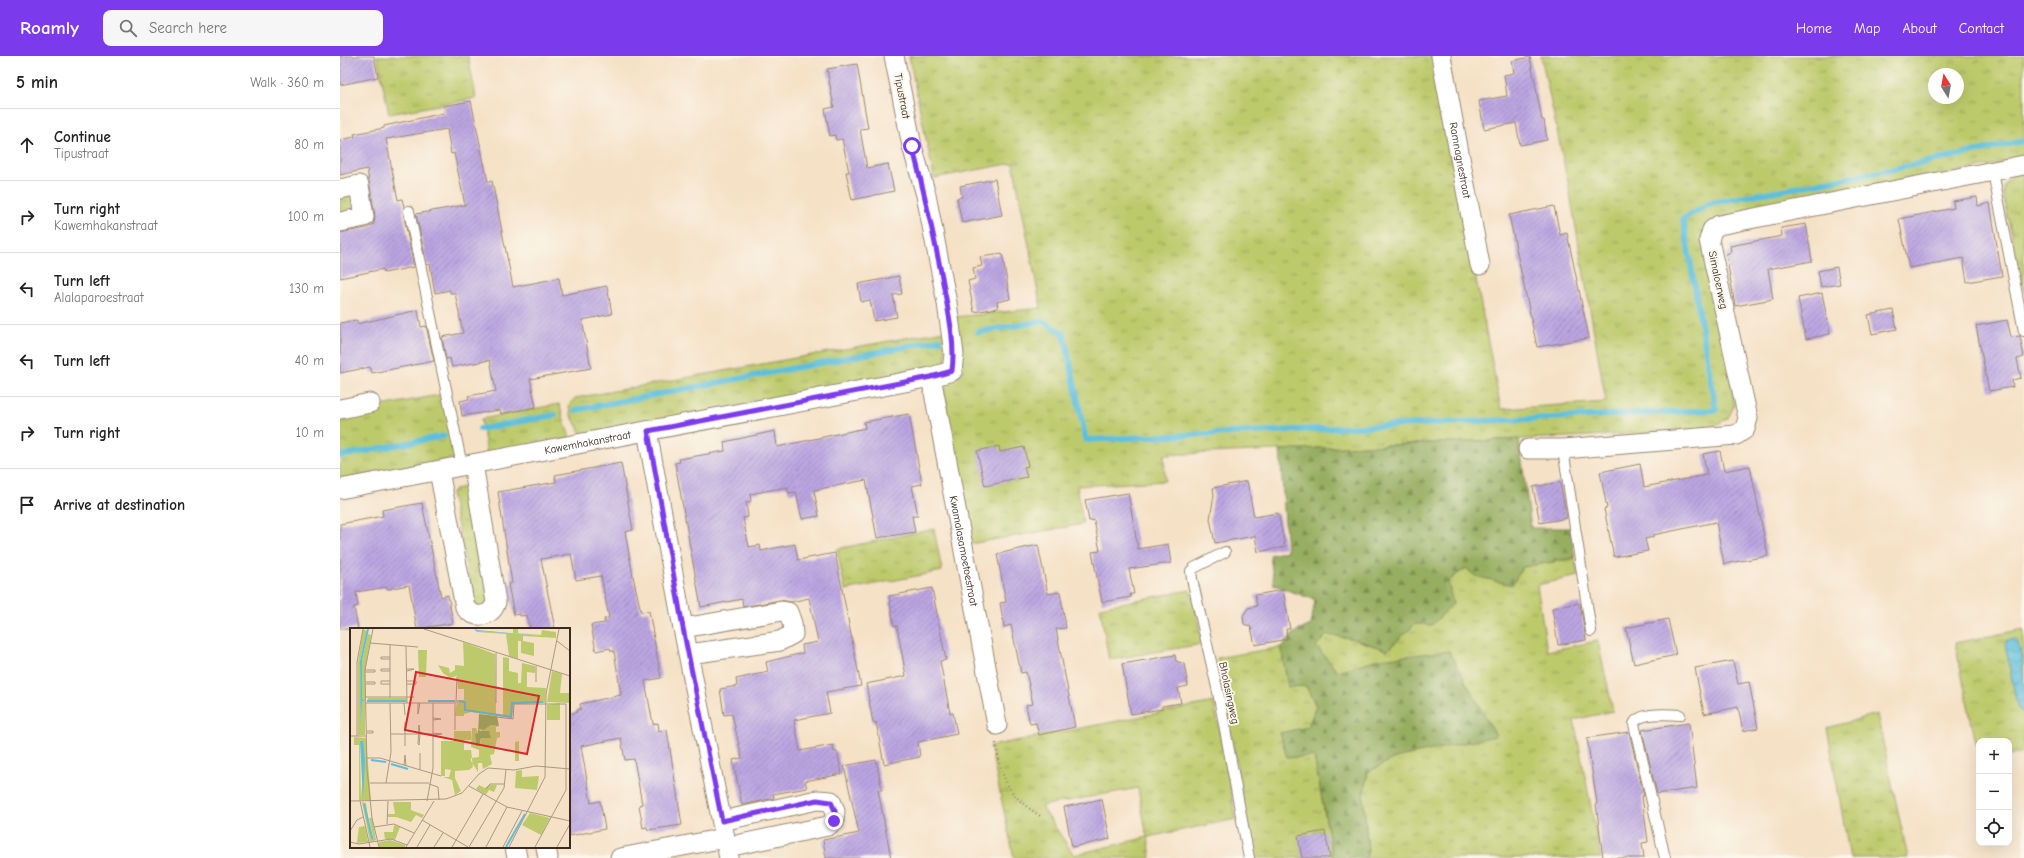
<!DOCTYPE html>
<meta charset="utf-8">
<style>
:root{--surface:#fff;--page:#f6f6f6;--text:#202124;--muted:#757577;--line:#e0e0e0;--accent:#7c3aed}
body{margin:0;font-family:"Comic Neue",sans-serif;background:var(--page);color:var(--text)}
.controls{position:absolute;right:12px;bottom:12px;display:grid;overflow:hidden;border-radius:8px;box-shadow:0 4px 16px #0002}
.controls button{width:36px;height:36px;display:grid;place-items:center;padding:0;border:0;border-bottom:1px solid var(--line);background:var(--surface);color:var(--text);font:20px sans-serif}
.compass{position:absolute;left:1588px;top:12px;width:36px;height:36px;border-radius:50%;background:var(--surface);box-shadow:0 4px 16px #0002;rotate:349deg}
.stop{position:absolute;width:12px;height:12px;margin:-9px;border:3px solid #7c3aed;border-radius:50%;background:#fff}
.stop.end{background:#7c3aed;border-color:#fff;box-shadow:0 1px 4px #0008}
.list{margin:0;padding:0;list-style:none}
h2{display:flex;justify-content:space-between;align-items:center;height:52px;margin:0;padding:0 16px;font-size:17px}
h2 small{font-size:13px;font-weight:400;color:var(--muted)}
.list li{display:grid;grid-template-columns:26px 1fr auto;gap:12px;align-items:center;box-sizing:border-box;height:72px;padding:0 16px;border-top:1px solid var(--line)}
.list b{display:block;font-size:15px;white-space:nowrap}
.list p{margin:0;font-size:13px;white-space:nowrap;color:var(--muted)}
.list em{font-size:13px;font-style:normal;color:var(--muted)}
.icon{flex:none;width:22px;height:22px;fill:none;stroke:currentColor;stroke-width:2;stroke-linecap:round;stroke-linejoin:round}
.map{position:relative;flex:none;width:1684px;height:802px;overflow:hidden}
header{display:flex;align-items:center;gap:24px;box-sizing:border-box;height:56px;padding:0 20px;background:var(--accent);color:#fff}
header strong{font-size:19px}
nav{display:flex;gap:22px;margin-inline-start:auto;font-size:14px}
.search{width:280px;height:36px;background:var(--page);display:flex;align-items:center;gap:10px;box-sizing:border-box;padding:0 14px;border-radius:8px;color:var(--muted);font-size:15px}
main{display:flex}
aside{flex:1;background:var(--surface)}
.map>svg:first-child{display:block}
.grass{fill:url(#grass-tufts);stroke:#7c7a45;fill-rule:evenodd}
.forest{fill:url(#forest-firs);stroke:#686c3f}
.water{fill:url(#water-waves);stroke:#4c747c}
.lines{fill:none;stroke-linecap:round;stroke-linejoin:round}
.stream{stroke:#5dbfdb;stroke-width:6}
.building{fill:url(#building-hatch)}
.service-casing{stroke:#988672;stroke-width:12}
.minor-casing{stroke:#988672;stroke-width:21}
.path{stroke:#988672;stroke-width:2.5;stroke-dasharray:1 3;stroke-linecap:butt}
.service{stroke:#fff;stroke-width:10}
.minor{stroke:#fff;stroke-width:19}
.route{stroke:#7c3aed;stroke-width:5}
.labels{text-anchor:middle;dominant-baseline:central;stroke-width:4;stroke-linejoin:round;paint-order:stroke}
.street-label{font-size:11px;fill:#3b2a1e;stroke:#fbf7ec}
.inset-river{fill:none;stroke:#5dbfdb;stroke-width:2}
.inset-road{fill:none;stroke:#ab9883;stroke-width:1}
.view{fill:#d62828;fill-opacity:0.15;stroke:#d62828;stroke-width:2}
.inset-edge{fill:none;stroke:#3b2a1e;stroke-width:2}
</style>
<header>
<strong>Roamly</strong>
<div class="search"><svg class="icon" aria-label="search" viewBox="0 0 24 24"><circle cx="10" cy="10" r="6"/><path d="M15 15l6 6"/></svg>Search here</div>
<nav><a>Home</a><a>Map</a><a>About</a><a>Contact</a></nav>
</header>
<main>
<aside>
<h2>5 min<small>Walk · 360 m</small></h2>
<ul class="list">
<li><svg class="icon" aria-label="ahead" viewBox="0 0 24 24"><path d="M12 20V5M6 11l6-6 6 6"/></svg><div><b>Continue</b><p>Tipustraat</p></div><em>80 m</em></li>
<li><svg class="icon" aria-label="right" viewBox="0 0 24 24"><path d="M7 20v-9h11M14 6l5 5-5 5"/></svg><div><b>Turn right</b><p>Kawemhakanstraat</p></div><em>100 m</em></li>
<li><svg class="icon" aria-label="left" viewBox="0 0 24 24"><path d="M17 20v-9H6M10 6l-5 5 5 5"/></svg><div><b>Turn left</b><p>Alalaparoestraat</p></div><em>130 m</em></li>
<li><svg class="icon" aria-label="left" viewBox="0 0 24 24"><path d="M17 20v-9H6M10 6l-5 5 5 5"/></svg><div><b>Turn left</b></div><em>40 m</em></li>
<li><svg class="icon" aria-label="right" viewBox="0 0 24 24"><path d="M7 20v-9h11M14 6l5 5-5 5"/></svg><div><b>Turn right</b></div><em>10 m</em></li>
<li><svg class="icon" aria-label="arrive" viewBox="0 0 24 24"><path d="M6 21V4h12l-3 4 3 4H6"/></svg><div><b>Arrive at destination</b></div></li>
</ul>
</aside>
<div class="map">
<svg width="1684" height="802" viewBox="0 0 1684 802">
<defs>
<pattern id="grass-tufts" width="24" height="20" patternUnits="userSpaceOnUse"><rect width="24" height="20" fill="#bdca6c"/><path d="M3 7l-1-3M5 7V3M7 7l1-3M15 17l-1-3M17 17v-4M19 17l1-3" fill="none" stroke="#9ba458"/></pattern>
<pattern id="forest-firs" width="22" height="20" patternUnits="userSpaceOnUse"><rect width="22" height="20" fill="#96ae60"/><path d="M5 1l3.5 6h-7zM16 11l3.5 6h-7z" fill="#7c8e4f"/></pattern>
<pattern id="water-waves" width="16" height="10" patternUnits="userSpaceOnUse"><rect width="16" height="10" fill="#5dbfdb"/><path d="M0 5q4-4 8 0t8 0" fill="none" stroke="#4e9bb1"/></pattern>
<pattern id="building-hatch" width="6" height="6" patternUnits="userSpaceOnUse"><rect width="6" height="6" fill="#bca6e2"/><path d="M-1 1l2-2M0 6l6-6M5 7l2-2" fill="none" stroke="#9a87b7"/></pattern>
</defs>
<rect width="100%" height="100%" fill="#fbf7ec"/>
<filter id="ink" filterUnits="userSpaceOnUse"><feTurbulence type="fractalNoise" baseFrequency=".025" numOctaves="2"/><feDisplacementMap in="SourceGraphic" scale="8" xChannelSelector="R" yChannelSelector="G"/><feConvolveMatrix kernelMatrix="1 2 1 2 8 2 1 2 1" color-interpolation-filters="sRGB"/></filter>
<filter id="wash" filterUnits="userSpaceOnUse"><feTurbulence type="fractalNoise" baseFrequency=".012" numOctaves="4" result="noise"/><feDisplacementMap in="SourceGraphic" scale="16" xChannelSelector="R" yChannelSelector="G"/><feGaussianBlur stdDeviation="0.9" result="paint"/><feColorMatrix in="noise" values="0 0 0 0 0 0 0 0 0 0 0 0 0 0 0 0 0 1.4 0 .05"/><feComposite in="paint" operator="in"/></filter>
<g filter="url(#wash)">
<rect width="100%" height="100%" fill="#f5e1c6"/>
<path class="grass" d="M 37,0 L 128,0 L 136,42 L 49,58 Z
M 569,0 L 1093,0 L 1161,353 L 1266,346 L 1228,126 L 1201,0 L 1684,0 L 1684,103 L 1372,164 L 1394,350 L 1388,362 L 1376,369 L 1360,374 L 1272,379 L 824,399 L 825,425 L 737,430 L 743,468 L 630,488 L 602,329 C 608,322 618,323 623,316 L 615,261 L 701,252 L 673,107 L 594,122 ZM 1594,18 L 1618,18 L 1618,42 L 1594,42 Z
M 1684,114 L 1684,238 L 1663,139 C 1663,124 1671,120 1684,114 Z
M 10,138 L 19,149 L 0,163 L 0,139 Z
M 604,275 L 606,305 L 602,311 L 242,379 L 231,359 L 229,349 L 235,342 Z
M 104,338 L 116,402 L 0,424 L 0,358 Z
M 219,348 L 230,382 L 147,398 L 141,363 Z
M 124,431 L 129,433 L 151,547 L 136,557 L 111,437 L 116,433 Z
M 594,473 L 602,515 L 505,534 L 497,493 Z
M 1235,502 L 1238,520 L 1197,529 L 1207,595 L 1258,585 L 1273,655 L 1234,664 L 1261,802 L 1026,802 L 1028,795 L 1023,739 L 1028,716 L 1055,702 L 1156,679 L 1039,603 L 997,615 L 976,590 L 987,579 L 1010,582 L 1047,594 L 1075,568 L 1092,569 L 1112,548 L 1107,525 L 1126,512 L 1183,511 Z
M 850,534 L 856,552 L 862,588 L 769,604 L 760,551 Z
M 1684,573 L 1684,697 L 1669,699 L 1669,685 L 1639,685 L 1639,702 L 1615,587 Z
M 941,591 L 948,631 L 966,630 L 976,650 L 968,671 L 941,677 L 974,700 L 993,802 L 914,802 L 877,602 Z
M 874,646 L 896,763 L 808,781 L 811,802 L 674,802 L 650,690 ZM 798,732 L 807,781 L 734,799 L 701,750 Z
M 1537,658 L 1568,802 L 1510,802 L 1487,672 Z"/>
<path class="forest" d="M 1179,383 L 1191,472 L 1230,472 L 1235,502 L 1183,511 L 1172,529 L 1135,520 L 1126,512 L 1108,525 L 1113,548 L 1092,569 L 1075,568 L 1047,594 L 1010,582 L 987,579 L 976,590 L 997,615 L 1039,603 L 1109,595 L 1156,680 L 1055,702 L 1028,716 L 1023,739 L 1028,795 L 1026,802 L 993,802 L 974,700 L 947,702 L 940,677 L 968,671 L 976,650 L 966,630 L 948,631 L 941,591 L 955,576 L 971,569 L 975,544 L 934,529 L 930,499 L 947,495 L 940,394 Z"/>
<path class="water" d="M 1676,583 C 1684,594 1684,639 1684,657 L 1679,654 L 1677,650 L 1665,588 L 1667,584 Z"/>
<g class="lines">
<path class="stream" d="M 638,276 L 703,265 L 724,278 L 746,384 L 1376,354 L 1343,163 L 1371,147 L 1550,114 L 1684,85
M 236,354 L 600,284
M 140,373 L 215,359
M 0,400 L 104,380"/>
</g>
<g id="blocks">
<path class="building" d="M 0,0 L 34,0 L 38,21 L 0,29 Z
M 1190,1 L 1202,64 L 1204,64 L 1207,84 L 1180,89 L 1176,67 L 1144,73 L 1139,45 L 1167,40 L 1164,19 L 1174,17 L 1172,5 Z
M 517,8 L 528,72 L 520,73 L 527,112 L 548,108 L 554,135 L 512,144 L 506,116 L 509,116 L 502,83 L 496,84 L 495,79 L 490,80 L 485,53 L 494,51 L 487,13 Z
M 131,45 L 148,126 L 152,125 L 173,231 L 219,222 L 222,239 L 267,230 L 272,258 L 242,264 L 251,312 L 190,323 L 196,351 L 161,358 L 160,354 L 122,360 L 120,345 L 129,343 L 128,340 L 156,335 L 150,304 L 112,311 L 110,302 L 106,303 L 102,281 L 123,277 L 115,237 L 110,237 L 110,234 L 95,237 L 90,208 L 87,209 L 76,158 L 125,149 L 114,97 L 111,98 L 107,73 L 46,83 L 58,144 L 62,143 L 64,151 L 63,156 L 74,211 L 44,217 L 43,213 L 0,222 L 0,177 L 27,172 L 34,168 L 35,160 L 27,113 L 0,119 L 0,84 L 15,81 L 14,78 L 44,72 L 44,70 L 104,57 L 103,50 Z
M 655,123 L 662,159 L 622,167 L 617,142 L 622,141 L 620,130 Z
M 1637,141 L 1638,150 L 1650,147 L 1662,220 L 1627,226 L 1623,202 L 1569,212 L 1559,163 L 1614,152 L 1613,145 Z
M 1214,150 L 1220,179 L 1227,177 L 1249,282 L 1197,291 L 1169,159 Z
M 1466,168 L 1472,205 L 1428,213 L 1433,243 L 1395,250 L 1386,198 L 1391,196 L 1390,190 L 1442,180 L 1441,172 Z
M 662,198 L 670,243 L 657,246 L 658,252 L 634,256 L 628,225 L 635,223 L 633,212 L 642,210 L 640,201 Z
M 1497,211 L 1500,228 L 1481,231 L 1478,215 Z
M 559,220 L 562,238 L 553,239 L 557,261 L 534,265 L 530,244 L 521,246 L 518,228 Z
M 1482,237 L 1490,278 L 1466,283 L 1458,242 Z
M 78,254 L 81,271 L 86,270 L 94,305 L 32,317 L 30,311 L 0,317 L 0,267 L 17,264 L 17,268 Z
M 1553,254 L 1557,273 L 1532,278 L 1528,259 Z
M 1667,264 L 1671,281 L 1680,280 L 1684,301 L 1677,303 L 1681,322 L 1672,324 L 1673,331 L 1649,335 L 1636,270 Z
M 569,358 L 582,428 L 572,430 L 578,460 L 572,460 L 575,476 L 537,482 L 526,424 L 474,434 L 479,460 L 462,463 L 456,436 L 449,437 L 447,431 L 410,438 L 411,445 L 406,446 L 408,461 L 403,462 L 409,491 L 420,489 L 421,495 L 455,488 L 458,504 L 495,497 L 521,630 L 486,636 L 490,657 L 454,664 L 460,695 L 493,689 L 494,696 L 497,695 L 502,718 L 465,725 L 467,732 L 433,738 L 434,742 L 402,749 L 393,704 L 402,702 L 392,658 L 384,659 L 380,633 L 397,630 L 396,623 L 428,616 L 426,606 L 463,597 L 462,589 L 478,586 L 469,542 L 451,546 L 440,544 L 403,551 L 402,543 L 361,551 L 335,407 L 340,406 L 339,403 L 385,395 L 384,386 L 435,375 L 437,391 L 525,372 L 524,366 Z
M 659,390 L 660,396 L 684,391 L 688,410 L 684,411 L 687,421 L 645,430 L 637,395 Z
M 1380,395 L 1384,415 L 1410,410 L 1428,500 L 1384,508 L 1376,466 L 1313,479 L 1313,481 L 1305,483 L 1308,495 L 1274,501 L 1264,453 L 1267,452 L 1260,416 L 1300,408 L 1304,431 L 1367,419 L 1363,398 Z
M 281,407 L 293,474 L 285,476 L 293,520 L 301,556 L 309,555 L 321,622 L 305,625 L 313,668 L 318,667 L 319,675 L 327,674 L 342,769 L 308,774 L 307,771 L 303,772 L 299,749 L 302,748 L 294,703 L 285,704 L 281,682 L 241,690 L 251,747 L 260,745 L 265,773 L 229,780 L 229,658 L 237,656 L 237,654 L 241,653 L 240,648 L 281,639 L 274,595 L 271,595 L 270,592 L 256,595 L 251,569 L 265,567 L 264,563 L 269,562 L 261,520 L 236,524 L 231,498 L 201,503 L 215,573 L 190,573 L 187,559 L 180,560 L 180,558 L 174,559 L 168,528 L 172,527 L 158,436 L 216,426 L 215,419 Z
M 907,425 L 914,461 L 938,457 L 945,491 L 918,496 L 915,480 L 875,487 L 870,463 L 874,439 L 873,432 Z
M 1220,426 L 1227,462 L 1200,467 L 1193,431 Z
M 788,437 L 798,493 L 828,488 L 831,507 L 789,513 L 794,538 L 790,538 L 791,541 L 762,546 L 752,496 L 760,495 L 754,464 L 749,465 L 745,444 Z
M 82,447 L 101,541 L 108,539 L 113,567 L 77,573 L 69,529 L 47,533 L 47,531 L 16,536 L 18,550 L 14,551 L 18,573 L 0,573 L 0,468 L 43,460 L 42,454 Z
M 698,489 L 708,538 L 720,536 L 726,572 L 716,573 L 735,671 L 699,679 L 696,667 L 690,668 L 686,649 L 693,648 L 686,616 L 681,617 L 671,569 L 664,571 L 660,547 L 666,546 L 657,498 Z
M 592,532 L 606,604 L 600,605 L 610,657 L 613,657 L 617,678 L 578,686 L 580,701 L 544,708 L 536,666 L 533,667 L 526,628 L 566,620 L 557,570 L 554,570 L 549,540 Z
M 943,534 L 950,573 L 946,573 L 947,583 L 915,589 L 911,571 L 904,568 L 903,560 L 908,552 L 917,550 L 915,539 Z
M 1240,547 L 1246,584 L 1218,589 L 1212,552 Z
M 1328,563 L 1336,599 L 1294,608 L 1286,572 Z
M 835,599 L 836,605 L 844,608 L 848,630 L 838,632 L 841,647 L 822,650 L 822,653 L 791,658 L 782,608 Z
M 1393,605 L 1398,628 L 1409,626 L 1418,672 L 1403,675 L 1398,651 L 1364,658 L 1355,612 Z
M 1349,667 L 1357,732 L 1317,738 L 1302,674 Z
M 1289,676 L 1304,740 L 1302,740 L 1308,786 L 1302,787 L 1304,802 L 1263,802 L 1256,748 L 1257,747 L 1247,682 Z
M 536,704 L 542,734 L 538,734 L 551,802 L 486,802 L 483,784 L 519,777 L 504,710 Z
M 762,743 L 770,783 L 732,791 L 724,751 Z
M 985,775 L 990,802 L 962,802 L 958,780 Z"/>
</g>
</g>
<g filter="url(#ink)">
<use href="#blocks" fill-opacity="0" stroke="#988672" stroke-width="1"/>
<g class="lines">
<defs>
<path id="service" d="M 1653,116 L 1684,275
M 69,155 L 122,410
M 1223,393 L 1251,575
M 885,496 L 854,512 L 851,515 L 852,523 L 878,636 L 909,802
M 1325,802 L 1294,668 C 1298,656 1329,658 1340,659"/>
<g id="minor">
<path id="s1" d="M 1101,0 L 1140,209"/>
<path d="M 0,133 L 19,129 L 24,161 L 0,166"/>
<path id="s2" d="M 591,321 L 657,669"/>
<path d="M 0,353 L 30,347"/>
<path d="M 307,375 L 343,572 L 389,802"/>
<path d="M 1188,393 L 1223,393 L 1396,379 L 1405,373 L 1408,362 L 1369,184 L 1372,174 L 1379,169 L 1684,109"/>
<path d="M 99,415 L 125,551 C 134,564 152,561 156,546 L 133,408"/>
<path id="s3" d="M 0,433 L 591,321 L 612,315 L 614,298 L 607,247 L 586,139 L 572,90 L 554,0"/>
<path d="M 343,572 L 442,555 L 448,556 L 452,567 L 453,578 L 440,585 L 349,598"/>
<path d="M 382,765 L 477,744 L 491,745 L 495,755 L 494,765 L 488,770 L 387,791"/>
<path d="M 175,791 L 177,802"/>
<path d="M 206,791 L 208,802"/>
<path d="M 280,802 L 385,782"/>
</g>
</defs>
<use href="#service" class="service-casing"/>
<use href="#minor" class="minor-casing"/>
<path class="path" d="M 656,687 C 661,724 669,741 702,761"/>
<use href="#service" class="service"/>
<use href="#minor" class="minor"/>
</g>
</g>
<g class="lines" filter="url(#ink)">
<path class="route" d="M 494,765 L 495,755 L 491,746 L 477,744 L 382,765 L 343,572 L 308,375 L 591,321 L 612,315 C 616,284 607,251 602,221 C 593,177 584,133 572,90"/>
</g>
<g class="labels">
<g class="street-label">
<text transform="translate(562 40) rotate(79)">Tipustraat</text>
<text stroke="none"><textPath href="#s1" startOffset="106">Ramnagnestraat</textPath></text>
<text transform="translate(1378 224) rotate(78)">Simaloerweg</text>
<text stroke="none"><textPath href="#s3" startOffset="252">Kawemhakanstraat</textPath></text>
<text stroke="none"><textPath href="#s2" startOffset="177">Kwamalasamoetoestraat</textPath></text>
<text transform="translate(889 637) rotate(78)">Bholasingweg</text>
</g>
</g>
<g transform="translate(10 572)">
<rect width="220" height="220" fill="#f5e1c6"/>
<path d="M 13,1 L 17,3 L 10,33 L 12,104 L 12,33 L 19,1 L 18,6 L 21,7 L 15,44 L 15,107 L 8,107 L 8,34 ZM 124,1 L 129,3 L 205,9 L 163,5 L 163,1 L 168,1 L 168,5 L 191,7 L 192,2 L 206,4 L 206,10 L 173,8 L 173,13 L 184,15 L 184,28 L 171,25 L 171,13 L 168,13 L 168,31 L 159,28 L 156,6 L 127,4 ZM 113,14 L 145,26 L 146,86 L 153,87 L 153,29 L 159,30 L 159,43 L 168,45 L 168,55 L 171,55 L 172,35 L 185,38 L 185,45 L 177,44 L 177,59 L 196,60 L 195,75 L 164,75 L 162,90 L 121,84 L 114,86 L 114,88 L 105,88 L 107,72 L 114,72 L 114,61 L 108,61 L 107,48 L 100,50 L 93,45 L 88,37 L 99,40 L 100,45 L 105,42 L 105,37 L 114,38 ZM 68,22 L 77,22 L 76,49 L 69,49 ZM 202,43 L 212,46 L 210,65 L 220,65 L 220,75 L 197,74 ZM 56,70 L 57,74 L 17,74 L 18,70 ZM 210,75 L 210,92 L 197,92 L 197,77 ZM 141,97 L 149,98 L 146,99 L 146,104 L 150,104 L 150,109 L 147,110 L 144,126 L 140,127 L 142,136 L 133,141 L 132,135 L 128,135 L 128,144 L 121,133 L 121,130 L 129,129 L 129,122 L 121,119 L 122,100 L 126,100 L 128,105 L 125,106 L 126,117 L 130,116 L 131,110 L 140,110 L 129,101 L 134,102 ZM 104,103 L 121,103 L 121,112 L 114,112 L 114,122 L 121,122 L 123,139 L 119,142 L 105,143 L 105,150 L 111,163 L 105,167 L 102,152 L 93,149 L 99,149 L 101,142 L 95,141 L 95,148 L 91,148 L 91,113 L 104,113 ZM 4,109 L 16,110 L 21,172 L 9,172 L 9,117 L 4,117 ZM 11,112 L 14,132 L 11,170 L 10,114 ZM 169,113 L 169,133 L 165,133 L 165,114 ZM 172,142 L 172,149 L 189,148 L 187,162 L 165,160 L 166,143 ZM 129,157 L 135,160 L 139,157 L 153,157 L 147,157 L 144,164 L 139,162 L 136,167 L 126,161 ZM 12,174 L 16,175 L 21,210 L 24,212 L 19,190 L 22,190 L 26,212 L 20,214 ZM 43,174 L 61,174 L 61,182 L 74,187 L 72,190 L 66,187 L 61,194 L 46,189 L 38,189 L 38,186 L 45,186 ZM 180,185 L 200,190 L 191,207 L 172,197 ZM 44,197 L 50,199 L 45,212 L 35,211 L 34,204 L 43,204 ZM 15,198 L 18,214 L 7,215 L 9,199 ZM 40,212 L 55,217 L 55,219 L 29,219 L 29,214 Z" fill="#bdca6c" fill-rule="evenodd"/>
<path d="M 129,86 L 147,88 L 149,98 L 141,97 L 134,102 L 129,101 L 130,103 L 139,103 L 141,110 L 131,110 L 129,118 L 126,118 L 125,106 L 128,105 Z" fill="#96ae60"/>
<path d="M 17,1 L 19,1 L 12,33 L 12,71 L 15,73 L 12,73 L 11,104 L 10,33 ZM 125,1 L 127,2 L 205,9 L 129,3 L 126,3 ZM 10,113 L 13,113 L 15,132 L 13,171 ZM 13,176 L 15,176 L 24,213 L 21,210 Z" fill="#5dbfdb"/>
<path class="inset-river" d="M 17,73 L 56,73M 78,73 L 105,73M 109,73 L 115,74 L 115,82 L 161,89 L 162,75 L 193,74M 21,132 L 36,134M 41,136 L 58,141M 156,219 L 175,186"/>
<path class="inset-road" d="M 23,1 L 15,42 L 17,141 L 22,190 L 29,219M 74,1 L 220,48M 207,13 L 220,23M 20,15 L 68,19M 40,17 L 40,70M 56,18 L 57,75M 40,29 L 31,29 L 31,31 L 40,31M 40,41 L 31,41 L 31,43 L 40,43M 57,41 L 64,41 L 57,43M 15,42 L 25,42 L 25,44 L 15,44M 40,53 L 31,53 L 31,56 L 40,56M 57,53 L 66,53 L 66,56 L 57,56M 16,54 L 25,54 L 25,56 L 16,56M 186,54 L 186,38M 16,69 L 64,69M 16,75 L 106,75 L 107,49M 54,75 L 55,87M 68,75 L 68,86 L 70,75M 146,75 L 146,25M 147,89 L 163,91 L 164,76 L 216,76 L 216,162 L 185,219M 83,90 L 91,91 L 83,92M 69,97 L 70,106 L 69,117 L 68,116 ZM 105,102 L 105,76M 17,103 L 23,103 L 23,105 L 17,105M 41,106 L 83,106M 83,107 L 92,106 L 83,105M 0,108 L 17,108M 7,108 L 7,34 L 13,1M 55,118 L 55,94M 70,125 L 70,142M 17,130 L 30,130 L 91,148M 54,137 L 55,127 L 56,138M 20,155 L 79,155M 36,155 L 41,124 L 40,75M 79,156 L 88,159 L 89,172M 119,158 L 157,179 L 220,193M 136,161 L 140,156 L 154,156M 0,173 L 96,171 L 112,165 L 129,146 L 138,140 L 164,142 L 186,138 L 220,141M 10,173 L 20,219M 77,173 L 83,140 L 83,75M 72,192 L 118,219M 37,196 L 38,173M 24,199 L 44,196 L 64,205M 0,203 L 7,192 L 13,189M 0,214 L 9,216 L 41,211 L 57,217M 56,219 L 84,173M 67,219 L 80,197M 84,219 L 93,205M 102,219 L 133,166M 119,219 L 154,160 L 156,142M 136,219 L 157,179M 153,219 L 172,183M 159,219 L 195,149 L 196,66 L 209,1M 207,219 L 220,196"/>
<path class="view" d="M 66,44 L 189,68 L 177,126 L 55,102 Z"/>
<rect width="220" height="220" class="inset-edge"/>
</g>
</svg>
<div class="controls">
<button>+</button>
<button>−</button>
<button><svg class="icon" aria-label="locate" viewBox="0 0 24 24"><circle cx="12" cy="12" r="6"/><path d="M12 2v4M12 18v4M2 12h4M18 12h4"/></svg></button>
</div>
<svg class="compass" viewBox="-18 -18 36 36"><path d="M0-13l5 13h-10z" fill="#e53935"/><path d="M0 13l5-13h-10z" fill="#757577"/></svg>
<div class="stop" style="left:572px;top:90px"></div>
<div class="stop end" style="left:494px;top:765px"></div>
</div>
</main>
